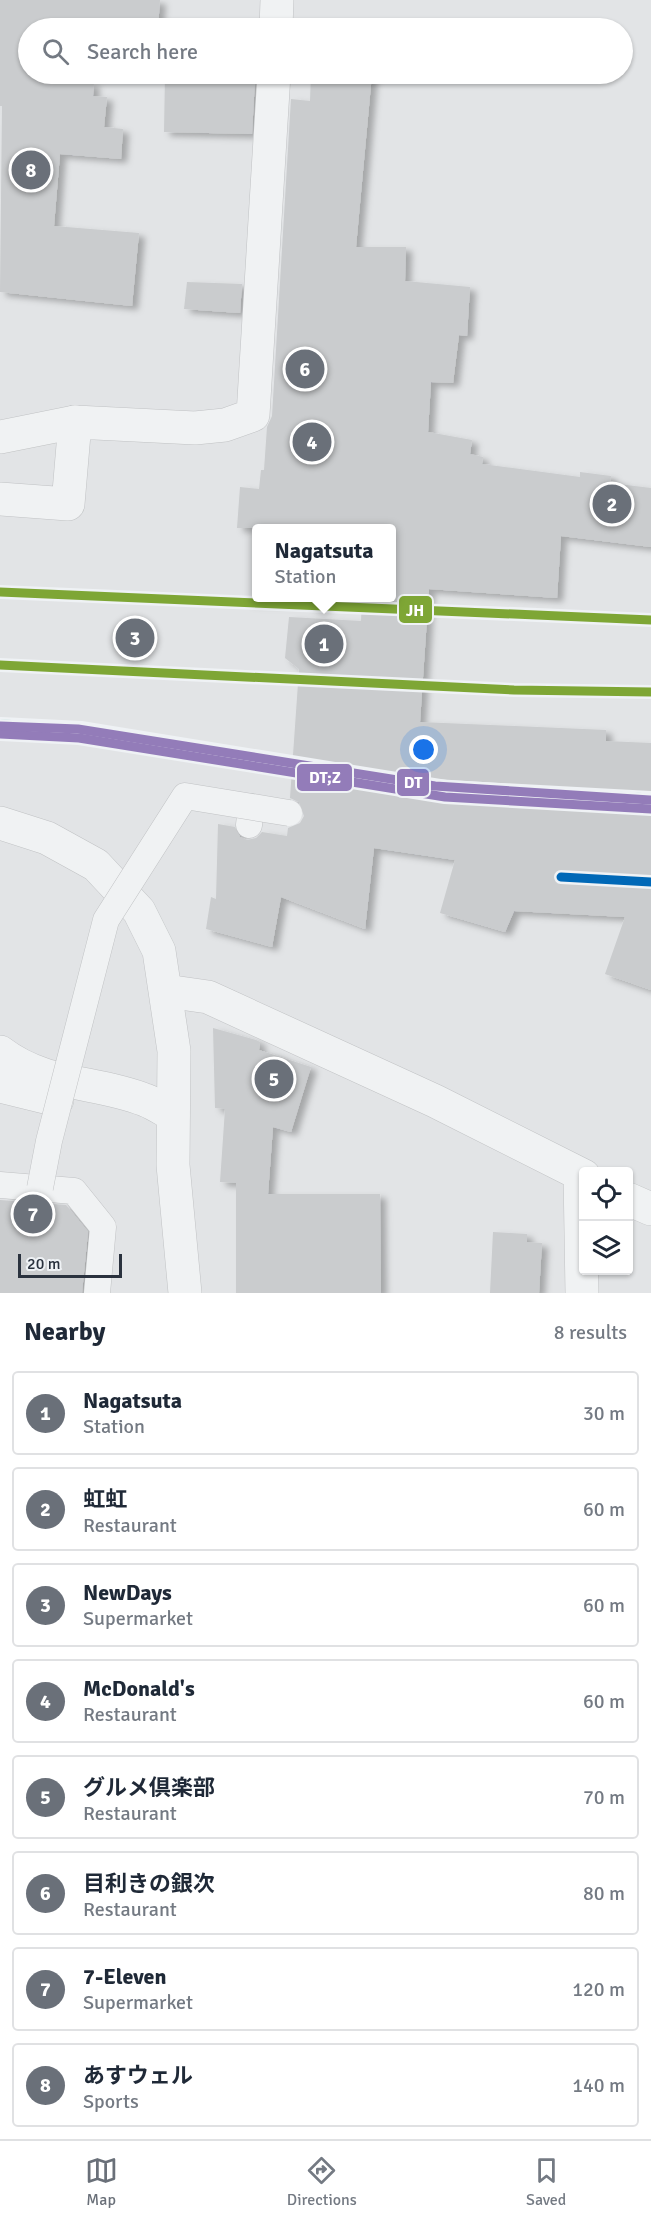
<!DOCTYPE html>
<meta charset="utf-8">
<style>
:root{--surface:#fff;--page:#f2f2f3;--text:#1f2937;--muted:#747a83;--line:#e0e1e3;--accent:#6a7079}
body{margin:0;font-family:Signika,"Noto Sans JP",sans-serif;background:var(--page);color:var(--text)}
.controls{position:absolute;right:18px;bottom:18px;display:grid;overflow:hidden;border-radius:6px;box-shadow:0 2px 4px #0004}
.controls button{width:54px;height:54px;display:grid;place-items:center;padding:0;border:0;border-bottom:2px solid var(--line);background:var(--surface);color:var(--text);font:30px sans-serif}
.scale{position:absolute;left:18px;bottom:15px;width:104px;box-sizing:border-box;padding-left:6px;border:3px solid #2a323e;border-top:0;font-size:16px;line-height:21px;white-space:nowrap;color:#2a323e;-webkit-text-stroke:4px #eff2f5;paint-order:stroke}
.you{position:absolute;left:424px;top:750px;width:21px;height:21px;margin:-15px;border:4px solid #fff;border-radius:50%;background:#1a73e8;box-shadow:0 0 0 9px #1a73e833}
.badge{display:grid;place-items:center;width:39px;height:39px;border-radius:50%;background:var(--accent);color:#fff;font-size:20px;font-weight:700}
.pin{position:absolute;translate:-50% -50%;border:3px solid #fff;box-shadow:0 2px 6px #0006}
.popup{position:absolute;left:252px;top:524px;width:144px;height:78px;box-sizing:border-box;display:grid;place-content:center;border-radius:6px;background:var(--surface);filter:drop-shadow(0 2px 4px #0005);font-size:20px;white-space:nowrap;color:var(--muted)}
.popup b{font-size:22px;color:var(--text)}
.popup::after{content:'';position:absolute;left:50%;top:100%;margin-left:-12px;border:12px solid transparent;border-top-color:var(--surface)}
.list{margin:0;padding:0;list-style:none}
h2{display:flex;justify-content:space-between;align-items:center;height:78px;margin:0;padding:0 24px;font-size:26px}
h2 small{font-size:20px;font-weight:400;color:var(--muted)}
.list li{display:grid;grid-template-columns:39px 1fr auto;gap:18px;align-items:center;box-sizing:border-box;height:84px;margin:0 12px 12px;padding:0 12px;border:2px solid var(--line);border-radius:6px}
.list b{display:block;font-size:22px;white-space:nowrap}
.list p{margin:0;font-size:20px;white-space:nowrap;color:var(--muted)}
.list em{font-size:20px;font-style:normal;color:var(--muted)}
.icon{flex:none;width:33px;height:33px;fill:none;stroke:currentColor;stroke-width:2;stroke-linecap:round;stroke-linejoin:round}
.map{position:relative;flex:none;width:651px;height:1293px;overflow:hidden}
.search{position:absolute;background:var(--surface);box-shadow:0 2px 4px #0004;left:18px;right:18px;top:18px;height:66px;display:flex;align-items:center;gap:15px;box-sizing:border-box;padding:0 21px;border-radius:33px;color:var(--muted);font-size:22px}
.sheet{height:846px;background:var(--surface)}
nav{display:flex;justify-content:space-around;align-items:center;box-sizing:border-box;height:84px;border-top:2px solid var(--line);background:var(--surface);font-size:16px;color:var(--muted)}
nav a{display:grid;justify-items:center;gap:3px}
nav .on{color:var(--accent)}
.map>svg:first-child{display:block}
.building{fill:#caccce;filter:url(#shadow)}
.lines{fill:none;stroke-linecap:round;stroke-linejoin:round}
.pedestrian-casing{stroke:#c0c2c4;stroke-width:27}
.minor-casing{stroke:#c0c2c4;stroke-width:34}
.tertiary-casing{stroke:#c0c2c4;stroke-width:34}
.pedestrian{stroke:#f0f2f3;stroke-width:26}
.minor{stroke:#f0f2f3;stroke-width:33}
.tertiary{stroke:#f0f2f3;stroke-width:33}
.pedestrian-bridge-casing{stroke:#c0c2c4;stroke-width:27;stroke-linecap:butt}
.pedestrian-bridge{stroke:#f0f2f3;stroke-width:26}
.rail-1-casing{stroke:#eff2f5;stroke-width:14}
.rail-2-casing{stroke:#eff2f5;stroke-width:14}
.rail-3-casing{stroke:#eff2f5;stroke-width:14}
.rail-1{stroke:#7ea635;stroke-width:9}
.rail-2{stroke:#20a288;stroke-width:9}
.rail-3{stroke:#0068b7;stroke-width:9}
.metro-1-casing{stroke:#eff2f5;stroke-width:14}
.metro-2-casing{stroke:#eff2f5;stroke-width:14}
.metro-1{stroke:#937cb9;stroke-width:9}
.metro-2{stroke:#937cb9;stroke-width:9}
.line-badge{stroke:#eff2f5;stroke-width:2}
.badge-label{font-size:16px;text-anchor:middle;font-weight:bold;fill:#fff}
</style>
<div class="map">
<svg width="651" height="1293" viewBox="0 0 651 1293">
<defs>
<filter id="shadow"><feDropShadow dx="6" dy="4" stdDeviation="3" flood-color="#0004"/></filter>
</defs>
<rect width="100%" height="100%" fill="#e2e4e6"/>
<path class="building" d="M 0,0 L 160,0 L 158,28 L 28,28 L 28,74 L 67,74 L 66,81 L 94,83 L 93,96 L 107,97 L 104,127 L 123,129 L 121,159 L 60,154 L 54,226 L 139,233 L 132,306 L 0,292 L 2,106 L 0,106 Z
M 165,74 L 241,74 L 241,79 L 255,79 L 252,134 L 164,132 Z
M 311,74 L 372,74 L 356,247 L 406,247 L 405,281 L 470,287 L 467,336 L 459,335 L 453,383 L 431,382 L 428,432 L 472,440 L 470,454 L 483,457 L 482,464 L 580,477 L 580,472 L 611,476 L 610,483 L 651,488 L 651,547 L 561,536 L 557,598 L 429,589 L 420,722 L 606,730 L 606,741 L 651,743 L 651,990 L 605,974 L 625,917 L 514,911 L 505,932 L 440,913 L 455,860 L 374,848 L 365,929 L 281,897 L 272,947 L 206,929 L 211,897 L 216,899 L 218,824 L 235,827 L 240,837 L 247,840 L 256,838 L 262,832 L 287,836 L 288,828 L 300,823 L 304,816 L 299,802 L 290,798 L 299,669 L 285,658 L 289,617 L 361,621 L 362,597 L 392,597 L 392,528 L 237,528 L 240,487 L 259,489 L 261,470 L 264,470 L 267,427 L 272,416 L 291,99 L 310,101 Z
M 187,282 L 242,284 L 240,313 L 184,309 Z
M 213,1028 L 256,1040 L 260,1042 L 259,1050 L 311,1067 L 291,1132 L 273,1127 L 268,1194 L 380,1194 L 381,1293 L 236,1293 L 236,1183 L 220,1182 L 225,1109 L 215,1108 Z
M 0,1200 L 66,1205 L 88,1232 L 82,1293 L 0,1293 Z
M 493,1232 L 527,1234 L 527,1242 L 542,1243 L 539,1293 L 490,1293 Z"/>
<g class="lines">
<defs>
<path id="pedestrian" d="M 249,825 L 251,807
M 0,1185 L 74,1191 L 103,1227 L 97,1293"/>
<path id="minor" d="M 276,28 L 277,0
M 0,499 L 68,504 L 75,422 L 195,428 L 225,425 L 253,415 L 274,74
M 166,991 L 208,997 L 435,1101 L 584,1176
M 0,1052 C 46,1087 94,1080 145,1100 C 154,1103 164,1110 173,1115
M 0,1086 L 57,1100
M 580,1174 L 582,1293
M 628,1199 L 651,1209"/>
<path id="tertiary" d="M 0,437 L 75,422
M 0,823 L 47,838 L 96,865 L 139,911 L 159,951 L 174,1051 L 173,1165 L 185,1293"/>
</defs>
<use href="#pedestrian" class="pedestrian-casing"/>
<use href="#minor" class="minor-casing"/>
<use href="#tertiary" class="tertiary-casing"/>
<use href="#pedestrian" class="pedestrian"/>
<use href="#minor" class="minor"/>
<use href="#tertiary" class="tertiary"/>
<defs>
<path id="pedestrian-bridge" d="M 40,1188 L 49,1141 L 106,920 L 185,796 L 289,813"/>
</defs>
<use href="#pedestrian-bridge" class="pedestrian-bridge-casing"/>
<use href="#pedestrian-bridge" class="pedestrian-bridge"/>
<defs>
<path id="rail-1" d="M 0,592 L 651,620
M 0,665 L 514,690 L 651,692"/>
<path id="rail-2" d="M 1,724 L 81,728 L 446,787 L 651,798"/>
<path id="rail-3" d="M 561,877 L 651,882"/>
</defs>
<use href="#rail-1" class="rail-1-casing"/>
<use href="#rail-2" class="rail-2-casing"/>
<use href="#rail-3" class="rail-3-casing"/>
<use href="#rail-1" class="rail-1"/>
<use href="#rail-2" class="rail-2"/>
<use href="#rail-3" class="rail-3"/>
<defs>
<path id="metro-1" d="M 0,734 L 79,738 L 445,797 L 651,809"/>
<path id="metro-2" d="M 0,726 L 78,729 L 435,786 L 650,800"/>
</defs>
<use href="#metro-1" class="metro-1-casing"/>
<use href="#metro-2" class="metro-2-casing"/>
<use href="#metro-1" class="metro-1"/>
<use href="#metro-2" class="metro-2"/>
</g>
<g class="line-badge">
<rect x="398" y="595" width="35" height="29" rx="6" fill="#7ea635"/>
<rect x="296" y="763" width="57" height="29" rx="6" fill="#937cb9"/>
<rect x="396" y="768" width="34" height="29" rx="6" fill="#937cb9"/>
</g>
<g class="badge-label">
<text x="415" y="616">JH</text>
<text x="325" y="783">DT;Z</text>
<text x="413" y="788">DT</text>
</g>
</svg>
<div class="controls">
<button><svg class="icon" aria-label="locate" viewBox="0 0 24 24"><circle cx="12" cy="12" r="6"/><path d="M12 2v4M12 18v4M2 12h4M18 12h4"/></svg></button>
<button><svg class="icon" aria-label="layers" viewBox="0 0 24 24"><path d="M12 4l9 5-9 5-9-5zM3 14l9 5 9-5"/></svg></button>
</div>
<div class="scale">20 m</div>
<div class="you"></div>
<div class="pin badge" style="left:324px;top:644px">1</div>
<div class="popup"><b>Nagatsuta</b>Station</div>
<div class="pin badge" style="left:612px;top:504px">2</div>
<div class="pin badge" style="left:135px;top:638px">3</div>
<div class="pin badge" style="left:312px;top:442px">4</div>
<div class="pin badge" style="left:274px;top:1079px">5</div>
<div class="pin badge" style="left:305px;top:369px">6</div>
<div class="pin badge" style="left:33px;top:1214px">7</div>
<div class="pin badge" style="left:31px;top:170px">8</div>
<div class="search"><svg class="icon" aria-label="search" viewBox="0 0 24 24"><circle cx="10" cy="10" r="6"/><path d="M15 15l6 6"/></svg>Search here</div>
</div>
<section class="sheet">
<h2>Nearby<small>8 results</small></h2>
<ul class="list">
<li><span class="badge">1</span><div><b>Nagatsuta</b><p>Station</p></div><em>30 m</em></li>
<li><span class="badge">2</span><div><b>虹虹</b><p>Restaurant</p></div><em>60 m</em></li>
<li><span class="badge">3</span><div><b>NewDays</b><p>Supermarket</p></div><em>60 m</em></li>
<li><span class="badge">4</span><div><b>McDonald's</b><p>Restaurant</p></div><em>60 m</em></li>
<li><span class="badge">5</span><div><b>グルメ倶楽部</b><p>Restaurant</p></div><em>70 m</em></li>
<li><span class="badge">6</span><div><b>目利きの銀次</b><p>Restaurant</p></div><em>80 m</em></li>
<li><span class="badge">7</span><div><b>7-Eleven</b><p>Supermarket</p></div><em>120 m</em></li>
<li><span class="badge">8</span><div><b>あすウェル</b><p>Sports</p></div><em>140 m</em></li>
</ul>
</section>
<nav>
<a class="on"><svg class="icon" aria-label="map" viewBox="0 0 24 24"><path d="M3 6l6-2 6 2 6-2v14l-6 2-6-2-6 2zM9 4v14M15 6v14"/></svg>Map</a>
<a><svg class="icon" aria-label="directions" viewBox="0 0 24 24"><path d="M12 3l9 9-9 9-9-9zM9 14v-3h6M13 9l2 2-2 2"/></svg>Directions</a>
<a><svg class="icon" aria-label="saved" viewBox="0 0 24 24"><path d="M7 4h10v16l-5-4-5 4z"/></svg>Saved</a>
</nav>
